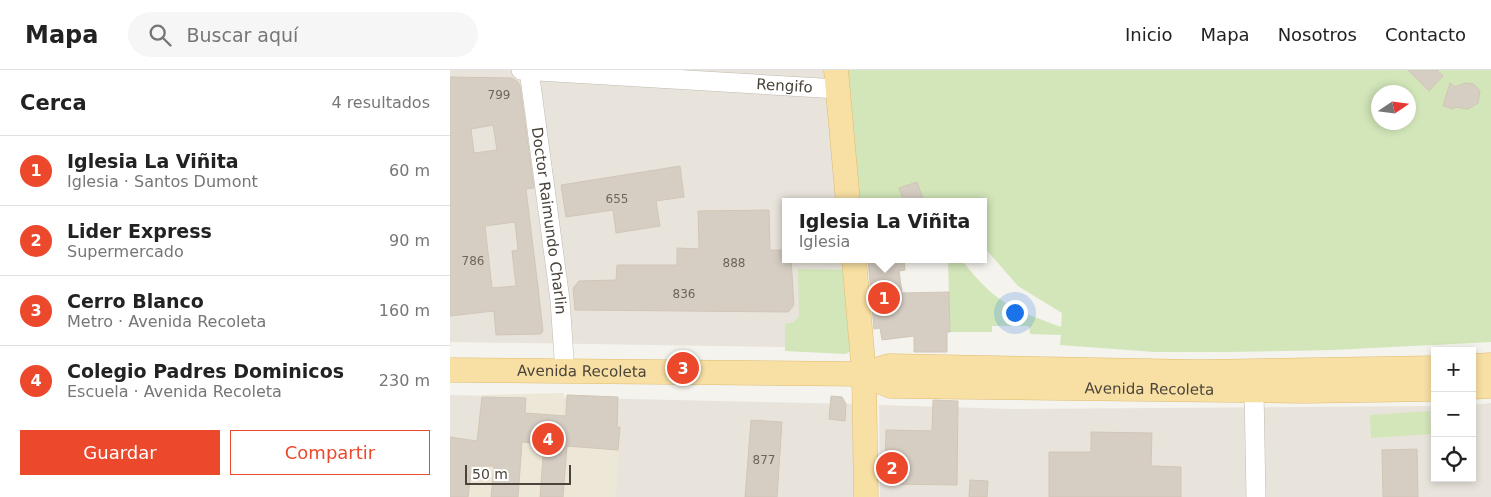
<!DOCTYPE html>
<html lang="es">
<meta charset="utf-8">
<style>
:root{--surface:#fff;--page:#f6f6f6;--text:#222;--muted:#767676;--line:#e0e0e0;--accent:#ec482c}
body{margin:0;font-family:"DejaVu Sans",sans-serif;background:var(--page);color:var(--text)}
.controls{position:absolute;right:15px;bottom:15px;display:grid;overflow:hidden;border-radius:0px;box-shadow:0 2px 8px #0003}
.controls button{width:45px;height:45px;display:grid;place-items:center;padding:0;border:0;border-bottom:1px solid var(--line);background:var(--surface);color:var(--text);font:25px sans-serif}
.compass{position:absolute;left:921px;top:15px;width:45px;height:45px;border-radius:50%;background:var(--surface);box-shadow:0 2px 8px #0003;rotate:77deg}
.scale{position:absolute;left:15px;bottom:12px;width:106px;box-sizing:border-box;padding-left:5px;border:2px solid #4a443a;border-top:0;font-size:14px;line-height:18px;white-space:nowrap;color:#4a443a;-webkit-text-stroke:4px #fff;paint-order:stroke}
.you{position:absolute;left:564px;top:242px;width:18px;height:18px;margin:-12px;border:4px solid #fff;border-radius:50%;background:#1a73e8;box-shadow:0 0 0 8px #1a73e833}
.badge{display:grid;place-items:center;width:32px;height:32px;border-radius:50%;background:var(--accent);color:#fff;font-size:16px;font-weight:700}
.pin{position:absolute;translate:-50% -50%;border:2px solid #fff;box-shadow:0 1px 5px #0006}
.popup{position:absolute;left:332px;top:128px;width:205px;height:65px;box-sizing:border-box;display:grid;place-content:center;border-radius:0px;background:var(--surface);filter:drop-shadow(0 1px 4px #0005);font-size:16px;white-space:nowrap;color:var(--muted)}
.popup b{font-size:19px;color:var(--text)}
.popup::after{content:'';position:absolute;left:50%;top:100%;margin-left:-10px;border:10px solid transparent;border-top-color:var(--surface)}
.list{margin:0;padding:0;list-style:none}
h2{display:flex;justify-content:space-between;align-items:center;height:65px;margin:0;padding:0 20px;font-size:21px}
h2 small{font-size:16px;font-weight:400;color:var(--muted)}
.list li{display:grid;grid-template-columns:32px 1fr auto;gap:15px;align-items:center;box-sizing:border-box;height:70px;padding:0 20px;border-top:1px solid var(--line)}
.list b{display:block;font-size:19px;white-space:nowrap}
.list p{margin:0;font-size:16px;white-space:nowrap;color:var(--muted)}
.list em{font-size:16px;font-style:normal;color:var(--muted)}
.actions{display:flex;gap:10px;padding:15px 20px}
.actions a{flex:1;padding:11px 0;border:1px solid var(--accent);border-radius:0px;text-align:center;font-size:18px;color:var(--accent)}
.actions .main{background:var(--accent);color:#fff}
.icon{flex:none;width:28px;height:28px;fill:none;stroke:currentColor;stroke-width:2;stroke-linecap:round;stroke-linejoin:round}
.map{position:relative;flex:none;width:1041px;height:427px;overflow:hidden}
header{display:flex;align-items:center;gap:30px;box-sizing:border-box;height:70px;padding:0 25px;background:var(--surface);border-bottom:1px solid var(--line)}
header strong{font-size:24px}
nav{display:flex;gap:28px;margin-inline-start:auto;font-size:18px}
.search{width:350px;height:45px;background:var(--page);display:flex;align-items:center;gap:12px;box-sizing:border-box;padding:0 18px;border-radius:28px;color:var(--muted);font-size:19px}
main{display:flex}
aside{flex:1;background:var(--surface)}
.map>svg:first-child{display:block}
.residential{fill:#e9e4db}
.education{fill:#ede7d8}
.green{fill:#d2e6b9;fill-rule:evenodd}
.building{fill:#d6cec3;stroke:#d1c6b6;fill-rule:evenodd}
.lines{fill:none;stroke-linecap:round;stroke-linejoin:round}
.minor-casing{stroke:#c0baaf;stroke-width:20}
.major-casing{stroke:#ddbd73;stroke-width:25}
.minor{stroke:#fff;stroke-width:19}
.major{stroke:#f8dfa3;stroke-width:24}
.labels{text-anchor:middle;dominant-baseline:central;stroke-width:5;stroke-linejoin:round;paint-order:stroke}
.number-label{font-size:12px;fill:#6d665c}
.street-label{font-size:15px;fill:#4a443a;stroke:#fff}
</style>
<header>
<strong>Mapa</strong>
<div class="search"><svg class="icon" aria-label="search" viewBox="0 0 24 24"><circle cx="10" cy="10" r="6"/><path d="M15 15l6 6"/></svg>Buscar aquí</div>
<nav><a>Inicio</a><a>Mapa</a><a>Nosotros</a><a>Contacto</a></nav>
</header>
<main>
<aside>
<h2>Cerca<small>4 resultados</small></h2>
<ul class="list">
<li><span class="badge">1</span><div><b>Iglesia La Viñita</b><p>Iglesia · Santos Dumont</p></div><em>60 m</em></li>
<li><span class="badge">2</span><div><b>Lider Express</b><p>Supermercado</p></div><em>90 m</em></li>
<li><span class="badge">3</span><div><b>Cerro Blanco</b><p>Metro · Avenida Recoleta</p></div><em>160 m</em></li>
<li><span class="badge">4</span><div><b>Colegio Padres Dominicos</b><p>Escuela · Avenida Recoleta</p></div><em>230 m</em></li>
</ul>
<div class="actions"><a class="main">Guardar</a><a>Compartir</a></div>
</aside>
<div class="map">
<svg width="1041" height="427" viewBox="0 0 1041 427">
<rect width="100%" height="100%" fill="#f5f3ed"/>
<path class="residential" d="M 0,0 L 375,0 L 388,132 L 335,132 L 335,189 L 393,189 L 402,278 L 0,272 Z
M 0,325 L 407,334 L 408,427 L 0,427 Z
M 1041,333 L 1041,427 L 430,427 L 429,335 L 562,339 L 985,336 L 985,408 L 1022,408 L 1022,335 Z"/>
<path class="education" d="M 114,323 L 113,351 L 170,357 L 166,427 L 18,427 L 32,325 Z"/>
<path class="green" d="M 394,0 L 1041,0 L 1041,272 L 883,280 L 777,282 L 705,282 L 610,275 L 611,265 L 580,264 L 579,256 L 542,256 L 542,262 L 500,262 L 498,189 L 511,189 C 544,232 561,239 611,257 L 612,243 L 568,216 L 533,176 L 533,132 L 418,132 L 404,126 ZM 928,22 L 958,22 L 958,52 L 928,52 Z
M 348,199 L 395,200 L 403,279 L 396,284 L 335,281 L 335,254 L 344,252 L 349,246 Z
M 980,341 L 981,364 L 921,368 L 920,345 Z"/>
<path class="building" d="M 958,0 L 987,0 L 993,6 L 979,21 Z
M 0,7 L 62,8 L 68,12 L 70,16 L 84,118 L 76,119 L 88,217 L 93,261 L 91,264 L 46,265 L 44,241 L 0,246 ZM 43,55 L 47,80 L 24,83 L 21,59 ZM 65,152 L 68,180 L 62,181 L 66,216 L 42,218 L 35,156 Z
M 1000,13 L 1005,17 L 1015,13 L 1024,14 L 1030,21 L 1028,33 L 1018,39 L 1004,37 L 1003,39 L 993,36 Z
M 230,96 L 234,127 L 206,131 L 210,156 L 166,163 L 163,140 L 116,147 L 111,115 Z
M 467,112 L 474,132 L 454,132 L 449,118 Z
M 319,140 L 320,180 L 335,180 L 335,189 L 341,189 L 344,235 L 338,242 L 125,240 L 123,218 L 129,211 L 166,210 L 167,195 L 227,195 L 227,178 L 249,179 L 248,141 Z
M 418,189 L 454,189 L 455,200 L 449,201 L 452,223 L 499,222 L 500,262 L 497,262 L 497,282 L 464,282 L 464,266 L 432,270 L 430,258 L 424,259 Z
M 117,325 L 168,327 L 167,357 L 170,357 L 168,380 L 117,376 L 113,427 L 90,427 L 94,374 L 72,372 L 68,427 L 41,427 L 44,396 L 22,396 L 18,427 L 0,427 L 0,367 L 27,371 L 32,327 L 76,328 L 75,343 L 116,346 Z
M 381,326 L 392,327 L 396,334 L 395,351 L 379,349 Z
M 483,330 L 508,331 L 507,415 L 438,414 L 438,408 L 435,408 L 436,360 L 482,361 Z
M 301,350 L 332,352 L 327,427 L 295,427 Z
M 641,362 L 702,363 L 701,396 L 731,397 L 731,427 L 599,427 L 599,382 L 641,382 Z
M 967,379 L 968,427 L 933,427 L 932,380 Z
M 520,410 L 538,411 L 537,427 L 519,427 Z"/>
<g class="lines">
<defs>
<g id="minor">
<path id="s1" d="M 71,0 L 388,19"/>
<path id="s2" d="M 79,0 L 110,230 L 115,303"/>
<path d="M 804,320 L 806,427"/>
</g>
<g id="major">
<path d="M 386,0 L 398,132"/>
<path d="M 404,189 L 414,304 L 416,427"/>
<path d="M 1022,296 L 1041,295"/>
<path id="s3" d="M 0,300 L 414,304 L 439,296 L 749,302 L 985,298"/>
<path id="s4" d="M 414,304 L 440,316 L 855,321 L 985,319"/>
<path d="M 1022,317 L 1041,316"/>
</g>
</defs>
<use href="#minor" class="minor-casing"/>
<use href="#major" class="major-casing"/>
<use href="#minor" class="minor"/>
<use href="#major" class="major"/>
</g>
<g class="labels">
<g class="number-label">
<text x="49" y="25">799</text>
<text x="167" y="129">655</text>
<text x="23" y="191">786</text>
<text x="284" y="193">888</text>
<text x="234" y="224">836</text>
<text x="314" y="390">877</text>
</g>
<g class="street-label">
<text stroke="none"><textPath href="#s1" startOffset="264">Rengifo</textPath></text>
<text stroke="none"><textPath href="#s2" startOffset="152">Doctor Raimundo Charlin</textPath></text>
<text stroke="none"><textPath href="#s3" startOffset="132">Avenida Recoleta</textPath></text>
<text stroke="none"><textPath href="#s4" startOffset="288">Avenida Recoleta</textPath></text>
</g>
</g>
</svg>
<div class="controls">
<button>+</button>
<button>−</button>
<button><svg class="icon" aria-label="locate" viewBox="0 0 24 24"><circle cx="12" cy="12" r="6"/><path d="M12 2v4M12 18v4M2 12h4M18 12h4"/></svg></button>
</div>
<svg class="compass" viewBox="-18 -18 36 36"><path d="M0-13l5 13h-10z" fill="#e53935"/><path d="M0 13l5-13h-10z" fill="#767676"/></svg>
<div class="scale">50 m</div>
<div class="you"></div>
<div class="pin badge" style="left:434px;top:228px">1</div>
<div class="popup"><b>Iglesia La Viñita</b>Iglesia</div>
<div class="pin badge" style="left:442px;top:398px">2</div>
<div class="pin badge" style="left:233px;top:298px">3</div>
<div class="pin badge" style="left:98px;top:369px">4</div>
</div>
</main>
